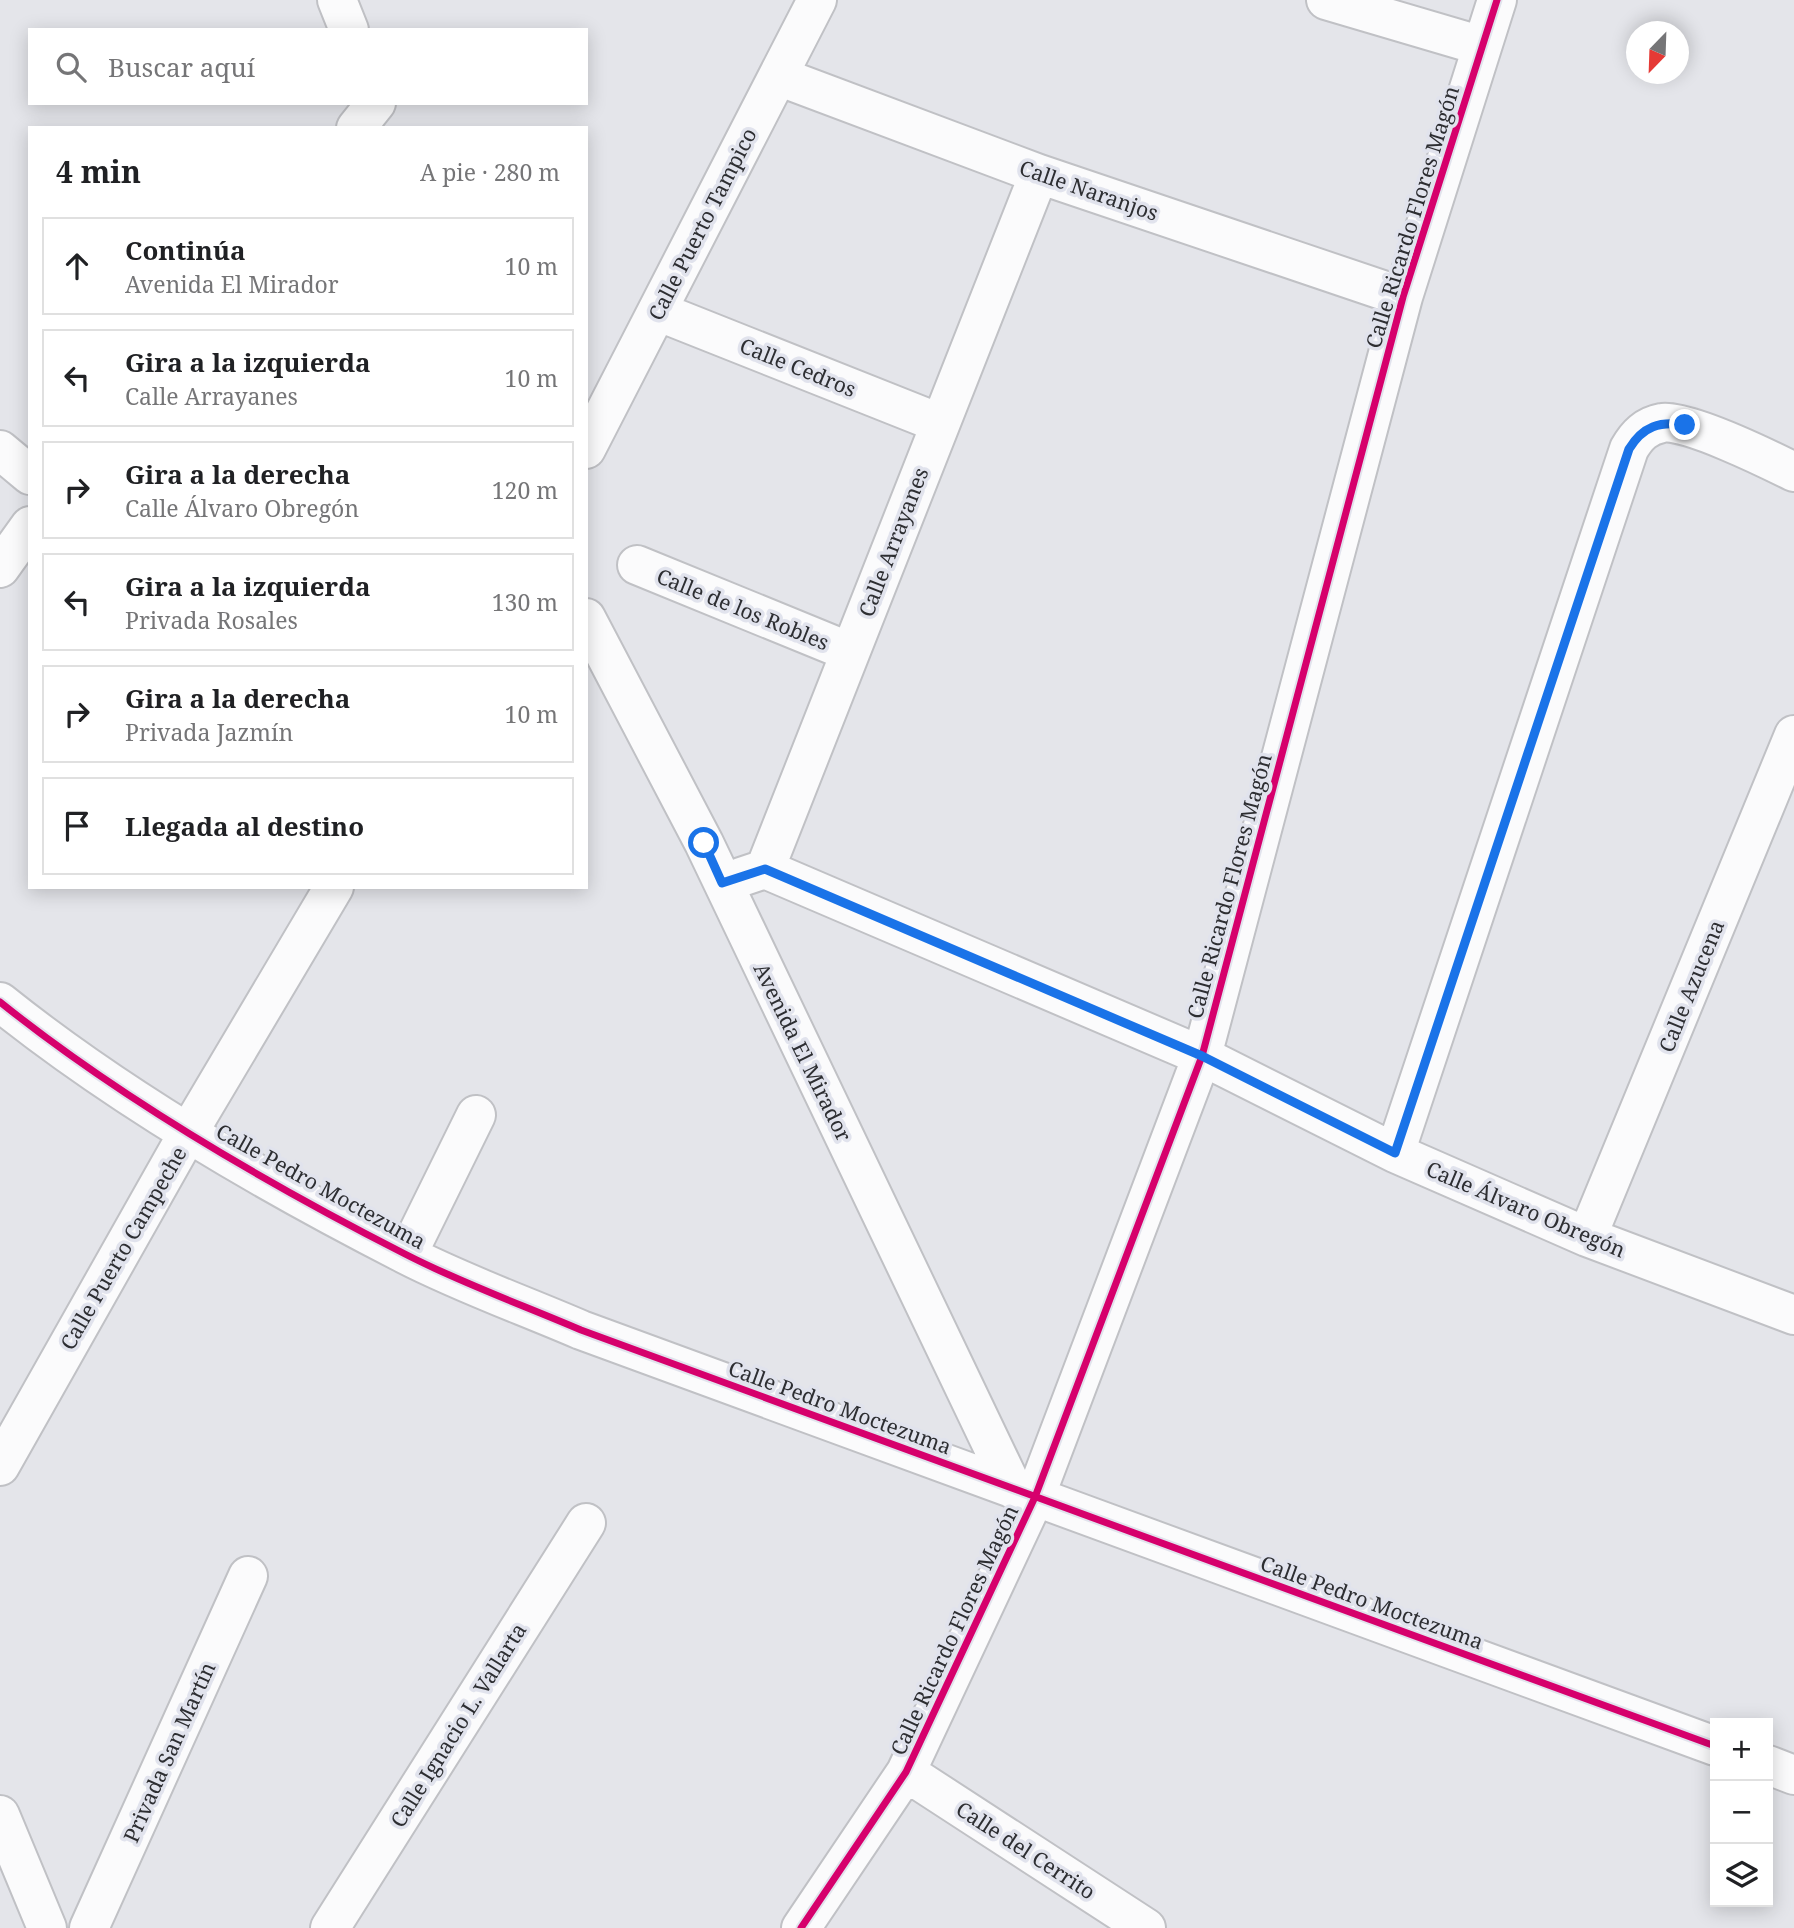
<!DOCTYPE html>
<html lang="es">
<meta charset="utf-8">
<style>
:root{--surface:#fff;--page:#f2f2f2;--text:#202124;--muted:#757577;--line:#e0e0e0}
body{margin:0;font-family:"Noto Serif",serif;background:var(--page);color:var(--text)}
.controls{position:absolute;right:21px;bottom:21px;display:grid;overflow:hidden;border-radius:0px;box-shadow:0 4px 18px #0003}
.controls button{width:63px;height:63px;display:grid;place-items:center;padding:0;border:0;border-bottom:2px solid var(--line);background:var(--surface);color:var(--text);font:35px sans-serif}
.compass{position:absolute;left:1626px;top:21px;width:63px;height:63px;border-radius:50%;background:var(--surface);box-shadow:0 4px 18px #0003;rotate:203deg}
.stop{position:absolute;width:21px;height:21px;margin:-16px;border:5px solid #1a73e8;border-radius:50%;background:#fff}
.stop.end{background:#1a73e8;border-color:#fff;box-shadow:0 2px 7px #0008}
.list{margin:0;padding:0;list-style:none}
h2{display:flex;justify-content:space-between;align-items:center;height:91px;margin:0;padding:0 28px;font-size:30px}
h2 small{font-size:23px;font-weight:400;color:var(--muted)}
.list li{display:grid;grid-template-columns:46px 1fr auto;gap:21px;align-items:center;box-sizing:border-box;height:98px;margin:0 14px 14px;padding:0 14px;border:2px solid var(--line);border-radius:0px}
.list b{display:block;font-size:26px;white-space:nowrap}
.list p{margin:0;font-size:23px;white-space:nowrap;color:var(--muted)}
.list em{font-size:23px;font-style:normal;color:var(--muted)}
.icon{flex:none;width:38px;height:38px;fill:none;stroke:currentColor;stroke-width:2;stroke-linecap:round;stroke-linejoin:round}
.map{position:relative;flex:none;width:1794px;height:1928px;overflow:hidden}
.search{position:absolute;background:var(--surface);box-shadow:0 4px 18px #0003;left:28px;top:28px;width:560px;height:77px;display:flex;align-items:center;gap:18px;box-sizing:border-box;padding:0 24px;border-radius:0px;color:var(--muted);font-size:26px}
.panel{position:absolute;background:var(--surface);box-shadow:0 4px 18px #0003;left:28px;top:126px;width:560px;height:763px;border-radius:0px}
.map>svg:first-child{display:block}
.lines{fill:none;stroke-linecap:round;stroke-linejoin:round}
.minor-casing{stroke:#c0c1c5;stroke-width:42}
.minor{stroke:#fbfbfc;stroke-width:38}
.cycleway-casing{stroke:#e1e3ed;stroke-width:11}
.cycleway{stroke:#d6006c;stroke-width:7}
.route{stroke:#1a73e8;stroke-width:9}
.labels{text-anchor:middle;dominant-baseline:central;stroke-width:7;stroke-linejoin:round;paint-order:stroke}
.street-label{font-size:21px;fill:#2d2e32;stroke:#e1e3ed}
</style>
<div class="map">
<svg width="1794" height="1928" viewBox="0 0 1794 1928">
<rect width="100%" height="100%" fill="#e4e5ea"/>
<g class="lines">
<defs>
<path id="minor" d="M 337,0 L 349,30
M 1326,0 L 1482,46
M 778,76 L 1039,174 L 1403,297
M 356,128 L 376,103
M 657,311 L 939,423
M 586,449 L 817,0
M 0,450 L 30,475
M 637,565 L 850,652
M 0,568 L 30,526
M 586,618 L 704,843 L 1013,1489
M 765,869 L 1202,1056 L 1395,1153 L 1587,1237 L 1794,1315
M 741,877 L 765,869 L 1039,174
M 0,1002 C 121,1099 268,1184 405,1254 C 461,1283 523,1305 581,1330 L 1715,1746
M 1395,1153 L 1629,449 C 1637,435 1646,426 1662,423 C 1685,418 1770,460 1794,472
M 1587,1237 L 1794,735
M 407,1255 L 476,1115
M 0,1466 L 188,1133 L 334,887
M 1768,1765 L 1794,1775
M 906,1772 L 1146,1928
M 0,1815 L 47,1928
M 89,1928 L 248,1576
M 330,1928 L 586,1523
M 801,1928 L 906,1772 L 1035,1497 L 1202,1056 L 1403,297 L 1497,0"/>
</defs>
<use href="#minor" class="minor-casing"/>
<use href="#minor" class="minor"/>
<defs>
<path id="cycleway" d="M 0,1002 C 121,1099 268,1184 405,1254 C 461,1283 523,1305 581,1330 L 1715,1746
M 801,1928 L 906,1772 L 1035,1497 L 1202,1056 L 1403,297 L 1497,0"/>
</defs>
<use href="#cycleway" class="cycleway-casing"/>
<use href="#cycleway" class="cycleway"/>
</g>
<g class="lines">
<path class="route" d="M 704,843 L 722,883 L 765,869 L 1202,1056 L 1395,1153 L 1629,449 C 1643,426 1660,421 1685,425"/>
</g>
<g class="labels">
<g class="street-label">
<text transform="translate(1089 190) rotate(19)">Calle Naranjos</text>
<text transform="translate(1412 217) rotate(-73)">Calle Ricardo Flores Magón</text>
<text transform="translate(702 224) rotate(-63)">Calle Puerto Tampico</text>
<text transform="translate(798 367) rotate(22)">Calle Cedros</text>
<text transform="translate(893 542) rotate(-69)">Calle Arrayanes</text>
<text transform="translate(743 609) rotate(22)">Calle de los Robles</text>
<text transform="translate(1229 886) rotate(-75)">Calle Ricardo Flores Magón</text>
<text transform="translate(1691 986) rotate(-68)">Calle Azucena</text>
<text transform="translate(803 1052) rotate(64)">Avenida El Mirador</text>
<text transform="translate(321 1186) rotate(29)">Calle Pedro Moctezuma</text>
<text transform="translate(1526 1209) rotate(23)">Calle Álvaro Obregón</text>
<text transform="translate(123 1248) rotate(-60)">Calle Puerto Campeche</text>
<text transform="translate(840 1407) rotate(20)">Calle Pedro Moctezuma</text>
<text transform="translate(1372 1602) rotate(20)">Calle Pedro Moctezuma</text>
<text transform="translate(954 1630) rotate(-65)">Calle Ricardo Flores Magón</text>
<text transform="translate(458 1725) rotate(-58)">Calle Ignacio L. Vallarta</text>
<text transform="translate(169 1752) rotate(-66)">Privada San Martín</text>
<text transform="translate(1026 1850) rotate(33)">Calle del Cerrito</text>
</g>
</g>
</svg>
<div class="controls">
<button>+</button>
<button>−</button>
<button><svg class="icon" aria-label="layers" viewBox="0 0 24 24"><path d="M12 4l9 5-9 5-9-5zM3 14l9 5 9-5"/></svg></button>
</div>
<svg class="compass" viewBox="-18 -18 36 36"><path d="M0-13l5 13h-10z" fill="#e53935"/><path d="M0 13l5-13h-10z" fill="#757577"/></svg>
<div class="stop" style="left:704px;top:843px"></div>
<div class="stop end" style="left:1685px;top:425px"></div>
<div class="search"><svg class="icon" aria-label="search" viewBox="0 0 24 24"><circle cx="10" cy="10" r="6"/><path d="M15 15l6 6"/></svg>Buscar aquí</div>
<section class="panel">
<h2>4 min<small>A pie · 280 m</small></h2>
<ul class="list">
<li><svg class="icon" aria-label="ahead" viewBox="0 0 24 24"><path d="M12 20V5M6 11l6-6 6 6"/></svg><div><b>Continúa</b><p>Avenida El Mirador</p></div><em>10 m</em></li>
<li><svg class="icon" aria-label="left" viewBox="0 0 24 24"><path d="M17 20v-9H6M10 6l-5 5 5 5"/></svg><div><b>Gira a la izquierda</b><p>Calle Arrayanes</p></div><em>10 m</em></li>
<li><svg class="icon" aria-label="right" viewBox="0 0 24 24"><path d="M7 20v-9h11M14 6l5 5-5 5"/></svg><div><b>Gira a la derecha</b><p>Calle Álvaro Obregón</p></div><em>120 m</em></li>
<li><svg class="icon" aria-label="left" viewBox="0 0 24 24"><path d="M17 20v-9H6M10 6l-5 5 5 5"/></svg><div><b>Gira a la izquierda</b><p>Privada Rosales</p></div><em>130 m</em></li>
<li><svg class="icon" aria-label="right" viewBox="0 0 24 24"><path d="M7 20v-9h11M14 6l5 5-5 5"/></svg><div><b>Gira a la derecha</b><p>Privada Jazmín</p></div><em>10 m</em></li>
<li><svg class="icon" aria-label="arrive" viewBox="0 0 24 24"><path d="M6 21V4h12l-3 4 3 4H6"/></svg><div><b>Llegada al destino</b></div></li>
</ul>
</section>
</div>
